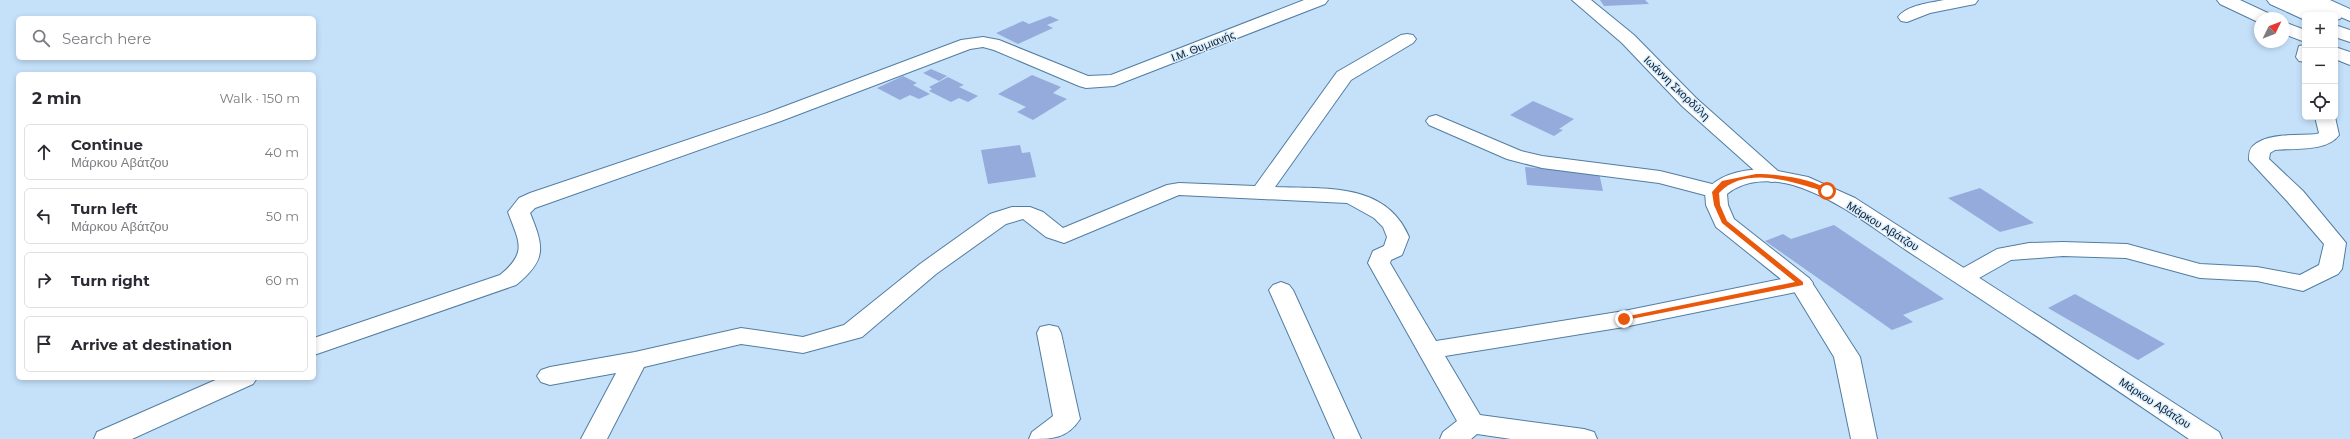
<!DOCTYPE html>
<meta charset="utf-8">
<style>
:root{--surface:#fff;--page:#f2f2f3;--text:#2b2b33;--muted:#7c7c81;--line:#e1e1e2}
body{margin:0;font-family:Montserrat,sans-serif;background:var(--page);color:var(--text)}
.controls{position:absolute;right:12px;top:12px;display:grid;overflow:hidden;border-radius:6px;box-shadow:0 2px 6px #0003}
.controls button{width:36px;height:36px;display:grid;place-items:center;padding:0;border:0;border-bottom:1px solid var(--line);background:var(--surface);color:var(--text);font:20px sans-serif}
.compass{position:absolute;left:2254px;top:12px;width:36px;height:36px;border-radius:50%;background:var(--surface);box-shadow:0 2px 6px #0003;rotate:47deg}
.stop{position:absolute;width:12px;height:12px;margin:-9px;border:3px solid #ea580c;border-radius:50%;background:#fff}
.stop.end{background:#ea580c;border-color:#fff;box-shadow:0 1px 4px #0008}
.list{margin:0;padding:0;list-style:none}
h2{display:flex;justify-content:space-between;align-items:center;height:52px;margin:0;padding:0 16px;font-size:17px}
h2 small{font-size:13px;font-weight:400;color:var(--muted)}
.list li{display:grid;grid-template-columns:26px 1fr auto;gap:12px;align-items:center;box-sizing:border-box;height:56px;margin:0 8px 8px;padding:0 8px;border:1px solid var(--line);border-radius:6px}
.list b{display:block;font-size:15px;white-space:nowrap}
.list p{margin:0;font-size:13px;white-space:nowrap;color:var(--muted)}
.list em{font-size:13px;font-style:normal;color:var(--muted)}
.icon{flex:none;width:22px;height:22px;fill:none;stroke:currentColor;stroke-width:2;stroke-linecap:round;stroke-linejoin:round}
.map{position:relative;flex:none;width:2350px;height:439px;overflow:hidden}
.search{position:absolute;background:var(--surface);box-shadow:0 2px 6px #0003;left:16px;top:16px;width:300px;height:44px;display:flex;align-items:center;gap:10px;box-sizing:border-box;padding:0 14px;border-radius:6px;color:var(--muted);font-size:15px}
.panel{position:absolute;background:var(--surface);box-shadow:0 2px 6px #0003;left:16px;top:72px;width:300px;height:308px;border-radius:6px}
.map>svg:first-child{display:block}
.building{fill:#94abdc}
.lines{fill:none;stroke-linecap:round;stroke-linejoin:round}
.minor-casing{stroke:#517da2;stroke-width:2}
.major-casing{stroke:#517da2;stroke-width:2}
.highway-casing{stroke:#517da2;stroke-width:2}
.minor{fill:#fff;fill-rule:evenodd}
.major{fill:#fff;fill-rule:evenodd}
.highway{fill:#fff;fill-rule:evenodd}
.route{fill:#ea580c}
.labels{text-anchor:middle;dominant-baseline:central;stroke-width:3;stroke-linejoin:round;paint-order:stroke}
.street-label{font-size:11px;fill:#091b29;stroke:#daedfe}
</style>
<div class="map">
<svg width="2350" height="439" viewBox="0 0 2350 439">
<rect width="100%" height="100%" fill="#c5e1fa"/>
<path class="building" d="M 1600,0 L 1645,0 L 1649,4 L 1604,6 Z
M 1050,16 L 1059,20 L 1047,25 L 1053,28 L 1018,44 L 996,33 L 1023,21 L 1029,24 Z
M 931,69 L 947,76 L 939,81 L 923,73 Z
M 1032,75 L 1061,87 L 1053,93 L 1067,99 L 1033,120 L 1017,112 L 1026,107 L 998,94 Z
M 903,76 L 917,83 L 913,85 L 930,94 L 919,99 L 910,95 L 900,100 L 877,88 Z
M 948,77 L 964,85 L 959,87 L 978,96 L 968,102 L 959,98 L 951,102 L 929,91 L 932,89 L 929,87 Z
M 1533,101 L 1574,119 L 1559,129 L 1563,130 L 1554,136 L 1510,115 Z
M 1020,145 L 1022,153 L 1030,152 L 1036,177 L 988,184 L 981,150 Z
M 1525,167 L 1599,173 L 1603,191 L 1527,185 Z
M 1980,188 L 2034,223 L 2000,232 L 1948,198 Z
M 1834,225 L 1944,299 L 1903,315 L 1913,322 L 1892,330 L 1765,241 L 1783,234 L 1791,239 Z
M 2075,294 L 2165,344 L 2138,360 L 2048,308 Z"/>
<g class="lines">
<defs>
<path id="minor" d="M 1304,0 L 1328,0 L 1325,4 L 1114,86 L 1086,88 L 1079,86 L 994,50 L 983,47 L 970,49 L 781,121 L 535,208 L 530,213 C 544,247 547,260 516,285 L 314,355 L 314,338 L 500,275 C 528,252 519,242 508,212 L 519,198 L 530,193 L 767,113 L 961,40 L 983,37 L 999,40 L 1088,76 L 1111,75 Z
M 1572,0 L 1591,0 L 1634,35 L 1696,98 L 1779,172 L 1783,176 L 1779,180 L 1772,182 L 1765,180 L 1682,106 L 1622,43 Z
M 1944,0 L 1978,0 L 1975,4 L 1930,13 L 1907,22 L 1901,21 L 1898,17 C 1907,5 1930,3 1944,0 Z
M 2217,0 L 2240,0 L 2270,14 L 2273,18 L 2260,18 L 2260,22 L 2258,22 L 2220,4 Z
M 2307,0 L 2330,0 L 2350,9 L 2350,21 L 2310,4 Z
M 2284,22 L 2305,30 L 2305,42 L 2284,34 Z
M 1407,34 L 1413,35 L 1416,39 L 1413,43 L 1351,80 L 1275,187 C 1325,189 1386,182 1409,237 L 1402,255 L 1391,260 L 1390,263 L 1436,341 L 1624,311 L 1801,275 L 1809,278 L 1813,283 L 1809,288 L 1801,291 L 1624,327 L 1445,356 L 1480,415 L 1584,429 L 1594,432 L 1597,439 L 1511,439 L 1477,434 L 1471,439 L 1440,439 L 1443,432 L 1457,421 L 1368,263 L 1373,251 L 1384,246 L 1387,237 L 1383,227 L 1374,218 L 1347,203 L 1179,195 L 1064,243 L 1046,237 L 1023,219 L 1006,224 L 936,274 L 862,337 L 803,353 L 741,344 L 644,367 L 607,439 L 581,439 L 616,373 L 550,385 L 541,382 L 537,376 L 541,370 L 550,367 L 635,352 L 741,328 L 803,337 L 844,325 L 920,264 L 990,214 L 1012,207 L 1030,207 L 1043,212 L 1063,228 L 1167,185 L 1179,183 L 1255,186 L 1337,72 L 1401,35 Z
M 2305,45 L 2305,62 L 2299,61 L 2296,57 L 2299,46 Z
M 2335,47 L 2350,52 L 2350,65 L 2335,59 Z
M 1436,115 L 1521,151 L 1542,156 L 1660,171 L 1724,187 L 1727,192 L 1724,197 L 1716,198 L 1659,183 L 1542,168 L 1507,159 L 1429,125 L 1426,121 L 1429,117 Z
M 2315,117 L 2335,117 L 2339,135 C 2327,152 2294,148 2275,150 L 2270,153 L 2269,159 L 2303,191 L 2346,243 L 2342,269 L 2338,274 L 2303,291 L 2257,281 L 2200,278 L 2126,258 L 2063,256 L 2011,260 L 1972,282 L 1964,284 L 1956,282 L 1952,277 L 1956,272 L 1997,249 L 2029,243 L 2063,242 L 2127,244 L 2200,264 L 2257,267 L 2300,275 L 2319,265 L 2324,244 L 2287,201 L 2249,160 C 2249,155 2249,149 2253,146 C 2268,132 2298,136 2317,134 L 2319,133 Z
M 1281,282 L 1289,285 L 1293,290 L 1361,439 L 1335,439 L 1269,290 L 1273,285 Z
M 1049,325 L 1058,327 L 1061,333 L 1080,419 C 1067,439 1052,439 1029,439 L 1032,432 L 1053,416 L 1037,333 L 1040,327 Z
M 220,378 L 257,378 L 253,384 L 132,439 L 94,439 L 97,432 Z"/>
<path id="major" d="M 1768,169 L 1808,177 L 1855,198 L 2219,432 L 2222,439 L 2189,439 C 2099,378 2009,317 1918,258 C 1878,232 1839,199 1793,185 C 1772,179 1745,179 1727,194 L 1728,205 L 1734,219 L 1809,278 L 1860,357 L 1877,439 L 1851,439 L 1834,357 L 1792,288 L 1716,227 L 1706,205 L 1705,192 C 1719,173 1746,169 1768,169 Z"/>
<path id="highway" d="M 2267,0 L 2313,0 L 2340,11 L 2343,15 L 2340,19 L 2335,20 L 2335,15 L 2319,15 L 2311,12 L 2314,15 L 2305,15 L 2305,20 L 2270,4 Z
M 2335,25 L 2350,30 L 2350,42 L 2335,37 Z"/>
</defs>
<use href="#minor" class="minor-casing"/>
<use href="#major" class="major-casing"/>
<use href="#highway" class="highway-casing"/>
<use href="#minor" class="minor"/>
<use href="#major" class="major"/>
<use href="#highway" class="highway"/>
</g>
<path class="route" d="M 1756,174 C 1777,174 1813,178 1830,191 C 1823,196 1753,157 1719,193 L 1720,205 L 1727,221 L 1803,282 L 1803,285 L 1621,321 L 1620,319 L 1624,317 L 1795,282 L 1722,223 L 1714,205 L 1712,192 L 1722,181 Z"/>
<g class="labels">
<g class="street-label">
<text transform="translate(1203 46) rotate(-21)">Ι.Μ. Θυμιανής</text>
<text transform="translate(1677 88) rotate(44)">Ιωάννη Σκορδύλη</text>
<text transform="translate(1883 226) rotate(32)">Μάρκου Αβάτζου</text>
<text transform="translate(2155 403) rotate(33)">Μάρκου Αβάτζου</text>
</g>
</g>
</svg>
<div class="controls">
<button>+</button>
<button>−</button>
<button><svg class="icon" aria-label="locate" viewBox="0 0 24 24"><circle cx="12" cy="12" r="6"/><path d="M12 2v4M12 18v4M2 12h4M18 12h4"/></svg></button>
</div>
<svg class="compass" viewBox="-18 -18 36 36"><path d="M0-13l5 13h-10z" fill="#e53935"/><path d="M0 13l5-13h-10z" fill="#7c7c81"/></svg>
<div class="stop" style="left:1827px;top:191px"></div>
<div class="stop end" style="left:1624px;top:319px"></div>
<div class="search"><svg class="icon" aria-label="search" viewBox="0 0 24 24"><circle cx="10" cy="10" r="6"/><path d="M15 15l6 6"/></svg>Search here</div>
<section class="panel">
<h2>2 min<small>Walk · 150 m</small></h2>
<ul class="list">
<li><svg class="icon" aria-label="ahead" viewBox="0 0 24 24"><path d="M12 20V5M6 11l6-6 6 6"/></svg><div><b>Continue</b><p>Μάρκου Αβάτζου</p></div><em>40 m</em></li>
<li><svg class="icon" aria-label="left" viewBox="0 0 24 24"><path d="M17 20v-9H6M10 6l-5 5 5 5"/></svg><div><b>Turn left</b><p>Μάρκου Αβάτζου</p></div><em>50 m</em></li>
<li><svg class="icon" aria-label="right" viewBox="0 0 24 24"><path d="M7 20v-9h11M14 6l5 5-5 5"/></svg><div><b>Turn right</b></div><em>60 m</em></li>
<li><svg class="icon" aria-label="arrive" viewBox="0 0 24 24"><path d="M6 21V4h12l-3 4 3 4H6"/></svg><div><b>Arrive at destination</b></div></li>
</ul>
</section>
</div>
